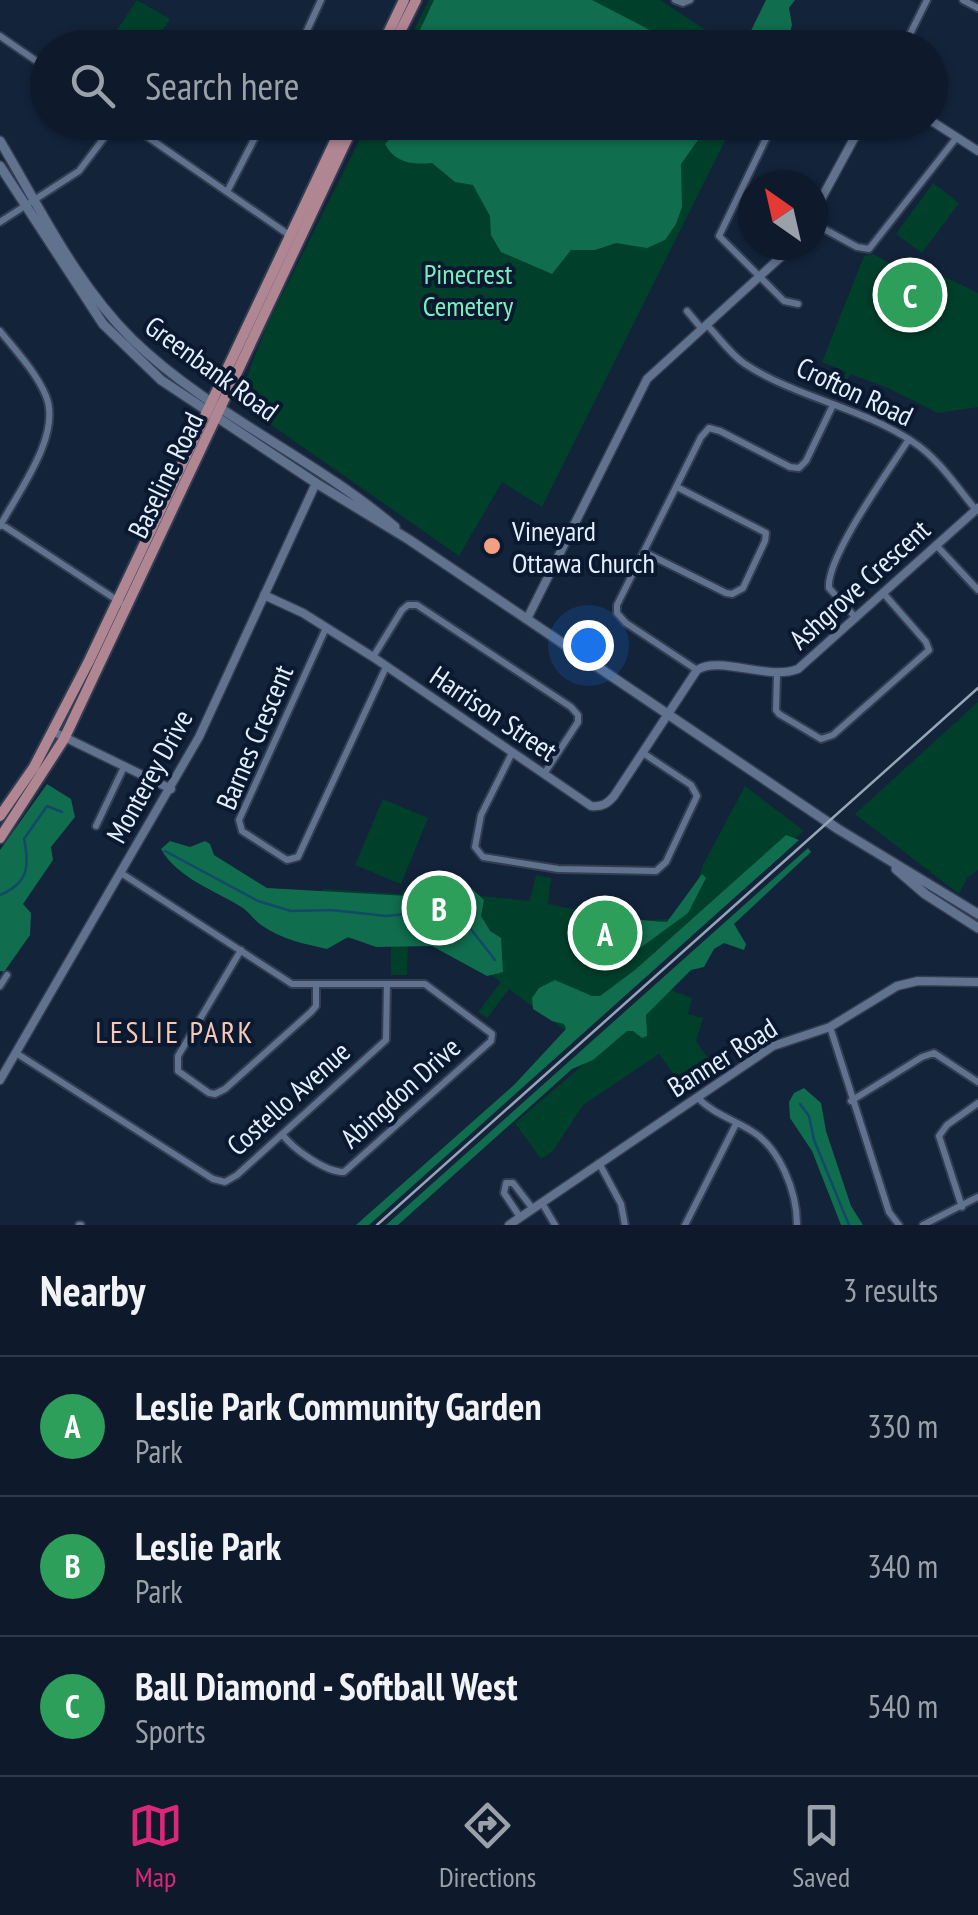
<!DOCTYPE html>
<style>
:root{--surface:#0e1a2c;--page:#172334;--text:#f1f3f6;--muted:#9ba1a9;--line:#2e3848;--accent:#db2777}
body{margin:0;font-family:"PT Sans Narrow",sans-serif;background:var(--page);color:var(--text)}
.compass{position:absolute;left:738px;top:170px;width:90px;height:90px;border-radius:50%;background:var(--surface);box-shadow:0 2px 8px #0004;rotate:326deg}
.you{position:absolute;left:588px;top:645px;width:35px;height:35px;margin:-25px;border:8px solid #fff;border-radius:50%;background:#1a73e8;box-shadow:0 0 0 15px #1a73e833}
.badge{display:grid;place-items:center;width:65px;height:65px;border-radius:50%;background:var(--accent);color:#fff;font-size:32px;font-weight:700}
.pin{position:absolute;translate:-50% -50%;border:5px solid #fff;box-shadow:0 2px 10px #0006}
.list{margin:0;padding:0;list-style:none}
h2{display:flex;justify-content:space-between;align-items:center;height:130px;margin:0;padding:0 40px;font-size:42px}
h2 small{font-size:32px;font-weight:400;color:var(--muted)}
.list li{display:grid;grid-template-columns:65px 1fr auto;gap:30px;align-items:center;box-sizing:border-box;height:140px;padding:0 40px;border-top:2px solid var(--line)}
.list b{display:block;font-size:38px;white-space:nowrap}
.list p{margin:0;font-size:32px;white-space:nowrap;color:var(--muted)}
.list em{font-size:32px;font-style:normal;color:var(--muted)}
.icon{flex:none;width:55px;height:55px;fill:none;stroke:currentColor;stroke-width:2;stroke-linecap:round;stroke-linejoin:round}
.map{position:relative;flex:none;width:978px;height:1225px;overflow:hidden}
.search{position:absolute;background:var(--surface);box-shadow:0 2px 8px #0004;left:30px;right:30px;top:30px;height:110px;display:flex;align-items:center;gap:25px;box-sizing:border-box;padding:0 35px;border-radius:55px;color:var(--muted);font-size:38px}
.sheet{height:550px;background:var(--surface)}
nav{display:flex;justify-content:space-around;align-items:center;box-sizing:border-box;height:140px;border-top:2px solid var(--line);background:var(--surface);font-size:28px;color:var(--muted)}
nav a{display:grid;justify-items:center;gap:5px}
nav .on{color:var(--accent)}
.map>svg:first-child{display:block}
.green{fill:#00402b}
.forest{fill:#106d4e}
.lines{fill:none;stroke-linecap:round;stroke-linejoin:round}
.stream{stroke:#124968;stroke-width:2.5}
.minor-casing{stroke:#333d51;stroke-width:10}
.tertiary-casing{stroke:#333d51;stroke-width:11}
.secondary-casing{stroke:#333d51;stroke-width:12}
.primary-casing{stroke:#333d51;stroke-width:14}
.minor{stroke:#60728e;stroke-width:6}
.tertiary{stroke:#60728e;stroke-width:8}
.secondary{stroke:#60728e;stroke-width:9}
.primary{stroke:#b08692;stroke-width:10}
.rail{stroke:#98a5b7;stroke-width:2.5}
.poi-dot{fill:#f39f82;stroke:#0a1930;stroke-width:4}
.labels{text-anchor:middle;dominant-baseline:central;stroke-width:8;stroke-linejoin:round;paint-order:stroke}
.park-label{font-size:28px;fill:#7ceebe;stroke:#0a1930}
.street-label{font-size:28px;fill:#e4efff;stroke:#0a1930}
.poi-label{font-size:28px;fill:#e4efff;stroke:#0a1930;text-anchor:start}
.neighbourhood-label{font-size:30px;letter-spacing:2.5px;fill:#f8c8b7;stroke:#0a1930}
</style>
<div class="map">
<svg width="978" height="1225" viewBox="0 0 978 1225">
<rect width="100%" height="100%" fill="#13233a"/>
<path class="green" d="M 137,0 L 170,19 L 151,47 L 118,47 L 109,42 Z
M 429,0 L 660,0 L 732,47 L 405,48 Z
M 368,123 L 734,123 L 542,507 L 502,482 L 459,556 L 243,405 L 240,395 L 267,325 Z
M 933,183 L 959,203 L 922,253 L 896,234 Z
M 873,254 L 932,287 L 941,275 L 978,293 L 978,407 L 938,413 L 886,387 L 850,374 L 841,399 L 838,398 L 846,372 L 822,362 L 864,256 Z
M 978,702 L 978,870 L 968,877 L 959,894 L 855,814 Z
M 745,786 L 804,831 L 570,1034 L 509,989 L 487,1018 L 478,1012 L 501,982 L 441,940 L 408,940 L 407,975 L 391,975 L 391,940 L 310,938 L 323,889 L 401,894 L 411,881 L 441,892 L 530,901 L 536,875 L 551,878 L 548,904 L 634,921 L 668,919 L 693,893 L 703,865 Z
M 383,799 L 428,818 L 401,884 L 355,865 Z
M 671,990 L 692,998 L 688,1014 L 703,1018 L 696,1041 L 717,1072 L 687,1093 L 659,1054 L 583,1105 L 553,1151 L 541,1159 L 515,1123 Z"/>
<path class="forest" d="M 434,0 L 592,0 L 648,29 L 668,47 L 412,47 Z
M 766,0 L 795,0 L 789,8 L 792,25 L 786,47 L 743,47 Z
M 405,123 L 405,122 L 710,123 L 681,164 L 682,207 L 676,224 L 665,240 L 647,248 L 616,243 L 595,250 L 571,250 L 552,274 L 501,252 L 491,235 L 490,216 L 473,185 L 455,182 L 432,163 C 413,165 395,163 385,144 Z
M 47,784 L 71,799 L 75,817 L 51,847 L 53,860 L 23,904 L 31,913 L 30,935 L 4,972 L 0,971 L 0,850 Z
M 786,835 L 799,840 L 369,1225 L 356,1225 L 514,1085 L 566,1029 L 564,1024 L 552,1021 L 533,1009 L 532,998 L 539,988 L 555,980 L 592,996 L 600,996 L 635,970 Z
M 170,841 L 190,847 L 205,841 L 210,844 L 214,855 L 267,888 L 408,896 L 413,894 L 420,878 L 444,872 L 471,888 L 484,900 L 481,916 L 490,931 L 501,938 L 503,972 L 487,976 L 432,946 L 376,947 L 348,937 L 327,949 C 304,944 281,939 261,925 C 254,920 250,913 243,908 C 215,890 178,879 161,849 Z
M 808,848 L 811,852 L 734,924 L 746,944 L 744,950 L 724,943 L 714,949 L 704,967 L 691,970 L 646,1015 L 647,1036 L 642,1038 L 633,1031 L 627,1031 L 593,1060 L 572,1069 L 398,1225 L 386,1225 Z
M 702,874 L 706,878 L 688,913 L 636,951 L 627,951 L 622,938 L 623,925 L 597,910 L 599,907 L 619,909 C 629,921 651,921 667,922 Z
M 804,1088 L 821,1103 L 826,1131 L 851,1206 L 863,1225 L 841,1225 L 812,1151 L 790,1118 L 789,1102 L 794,1093 Z"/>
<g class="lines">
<path class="stream" d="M 165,851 L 258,901 L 291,911 L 331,910 L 386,916 L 451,910 L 459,914 L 495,960
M 0,895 C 28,883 30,867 24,839 L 47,806 L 62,812
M 800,1104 L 809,1116 L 814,1140 L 849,1225"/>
<defs>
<path id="minor" d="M 675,0 L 683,3 L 690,0
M 963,0 L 978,8
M 0,36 L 48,69
M 299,48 L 321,0
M 903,48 L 927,0
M 126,122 L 292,237
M 774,122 L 719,236 L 784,301 L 798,304
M 228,190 L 263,122
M 0,222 L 79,171 L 116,122
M 813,223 L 857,247 L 869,249 L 957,137
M 687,311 L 702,329
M 707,325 C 719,337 730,354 745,364 C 797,398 861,407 913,442 C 938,458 957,487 976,510
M 0,331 C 16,351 36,372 46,396 C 62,435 18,492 0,526
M 1,524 L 126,606
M 936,545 L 978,590
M 644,552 L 726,593 L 732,594 L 743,588 L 765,541 L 766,533 L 677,487
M 856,618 L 829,588 C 826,557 890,469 909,439
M 326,628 L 239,820 L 242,831 L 287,860 L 298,857 L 386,667
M 373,657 L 402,610 L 408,605 L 417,605 L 571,707 L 578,715 L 578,722 L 544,774
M 697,670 L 626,623 L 617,613 L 617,605 L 701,437 L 709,428 L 720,431 L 790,467 L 799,468 L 806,461 L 832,407
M 777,674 L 776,710 L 779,714 L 821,739 L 833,735 L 929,650 L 926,642 L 884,594
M 512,753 L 481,815 L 475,847 L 483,857 L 558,869 L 656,871 L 666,862 L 697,796 L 691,785 L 643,753
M 96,826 L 124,767
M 121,873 L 292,984 L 425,984 L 492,1034 L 491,1041 L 344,1172 C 325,1172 293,1149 282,1134
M 241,950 L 178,1056 L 178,1071 L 209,1093 L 215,1094 L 225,1089 L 311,1012 L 316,1006 L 316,986
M 0,986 L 7,975
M 830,1027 L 889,1212 L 899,1225
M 16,1053 L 213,1179 L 225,1182 L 237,1175 L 386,1040 L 387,984
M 697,1097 C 712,1113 732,1119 750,1130 C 780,1147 797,1192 797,1225
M 851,1101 L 922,1057 L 934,1053 L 978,1082
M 599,1163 L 621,1204 L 625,1225
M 542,1203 L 555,1225
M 962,1207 L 939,1136 L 947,1125 L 978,1103
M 520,1217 L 504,1193 L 506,1183 L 513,1183 L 533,1209
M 79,1225 L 81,1225
M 685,1225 L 736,1124
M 923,1225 L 978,1197"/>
<path id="tertiary" d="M 930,120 L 978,151
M 813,214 L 863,122
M 264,595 L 303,613 L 373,657 L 591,806 C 602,807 607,804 614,796 L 697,670 C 720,655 768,681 798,669 L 978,508
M 527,619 L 647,379 L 794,245
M 54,732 L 171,789
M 0,1080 L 199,737 L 316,483
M 509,1225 L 773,1046 L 830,1027 L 897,986 L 918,981 L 978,982"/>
<path id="secondary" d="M 0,141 C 40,208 76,284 132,339 C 209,414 313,457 395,527
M 0,166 L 103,324 L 161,380 L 316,483 L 408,539 L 838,829 L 978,914
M 896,869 L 925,894 L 978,928"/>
<path id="primary" d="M 381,48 L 404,0
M 392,48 L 416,0
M 0,816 L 34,767 L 89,661 L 344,122
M 0,838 L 64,739 L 355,122"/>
</defs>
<use href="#minor" class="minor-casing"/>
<use href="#tertiary" class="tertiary-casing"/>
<use href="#secondary" class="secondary-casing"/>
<use href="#primary" class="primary-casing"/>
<use href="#minor" class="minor"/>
<use href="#tertiary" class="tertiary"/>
<use href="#secondary" class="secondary"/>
<use href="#primary" class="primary"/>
<path class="rail" d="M 377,1225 L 978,688"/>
</g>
<circle class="poi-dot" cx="492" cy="546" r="10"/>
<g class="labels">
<g class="park-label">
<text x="468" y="273">Pinecrest<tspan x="468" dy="32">Cemetery</tspan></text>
</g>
<g class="street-label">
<text transform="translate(212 368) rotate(36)">Greenbank Road</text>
<text transform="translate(855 391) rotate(25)">Crofton Road</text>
<text transform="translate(165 475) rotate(-64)">Baseline Road</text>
<text transform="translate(859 584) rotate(-42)">Ashgrove Crescent</text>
<text transform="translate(494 713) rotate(34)">Harrison Street</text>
<text transform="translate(254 737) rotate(-67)">Barnes Crescent</text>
<text transform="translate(149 776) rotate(-61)">Monterey Drive</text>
<text transform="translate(722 1057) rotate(-32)">Banner Road</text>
<text transform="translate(400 1092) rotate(-42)">Abingdon Drive</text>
<text transform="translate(288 1098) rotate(-42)">Costello Avenue</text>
</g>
<g class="poi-label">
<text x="512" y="530">Vineyard<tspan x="512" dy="32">Ottawa Church</tspan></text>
</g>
<g class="neighbourhood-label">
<text x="175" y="1031">LESLIE PARK</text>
</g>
</g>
</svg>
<svg class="compass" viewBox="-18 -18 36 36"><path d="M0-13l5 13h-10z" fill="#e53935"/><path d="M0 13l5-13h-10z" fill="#9ba1a9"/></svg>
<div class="you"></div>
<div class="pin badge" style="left:605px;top:933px;background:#2e9e5b">A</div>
<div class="pin badge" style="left:439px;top:908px;background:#2e9e5b">B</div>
<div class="pin badge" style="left:910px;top:295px;background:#2e9e5b">C</div>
<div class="search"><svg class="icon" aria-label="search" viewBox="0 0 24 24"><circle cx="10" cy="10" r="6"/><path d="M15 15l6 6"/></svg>Search here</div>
</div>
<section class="sheet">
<h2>Nearby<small>3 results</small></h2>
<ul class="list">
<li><span class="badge" style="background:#2e9e5b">A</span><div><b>Leslie Park Community Garden</b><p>Park</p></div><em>330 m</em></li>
<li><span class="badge" style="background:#2e9e5b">B</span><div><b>Leslie Park</b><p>Park</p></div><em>340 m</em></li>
<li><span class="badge" style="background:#2e9e5b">C</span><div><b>Ball Diamond - Softball West</b><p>Sports</p></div><em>540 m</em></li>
</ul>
</section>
<nav>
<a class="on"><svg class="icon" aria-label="map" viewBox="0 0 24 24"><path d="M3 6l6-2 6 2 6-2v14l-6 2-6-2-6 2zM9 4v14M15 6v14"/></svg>Map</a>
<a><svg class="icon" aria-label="directions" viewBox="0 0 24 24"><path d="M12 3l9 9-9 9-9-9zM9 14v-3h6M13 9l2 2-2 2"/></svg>Directions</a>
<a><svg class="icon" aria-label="saved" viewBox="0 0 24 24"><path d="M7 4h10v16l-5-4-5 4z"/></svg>Saved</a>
</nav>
